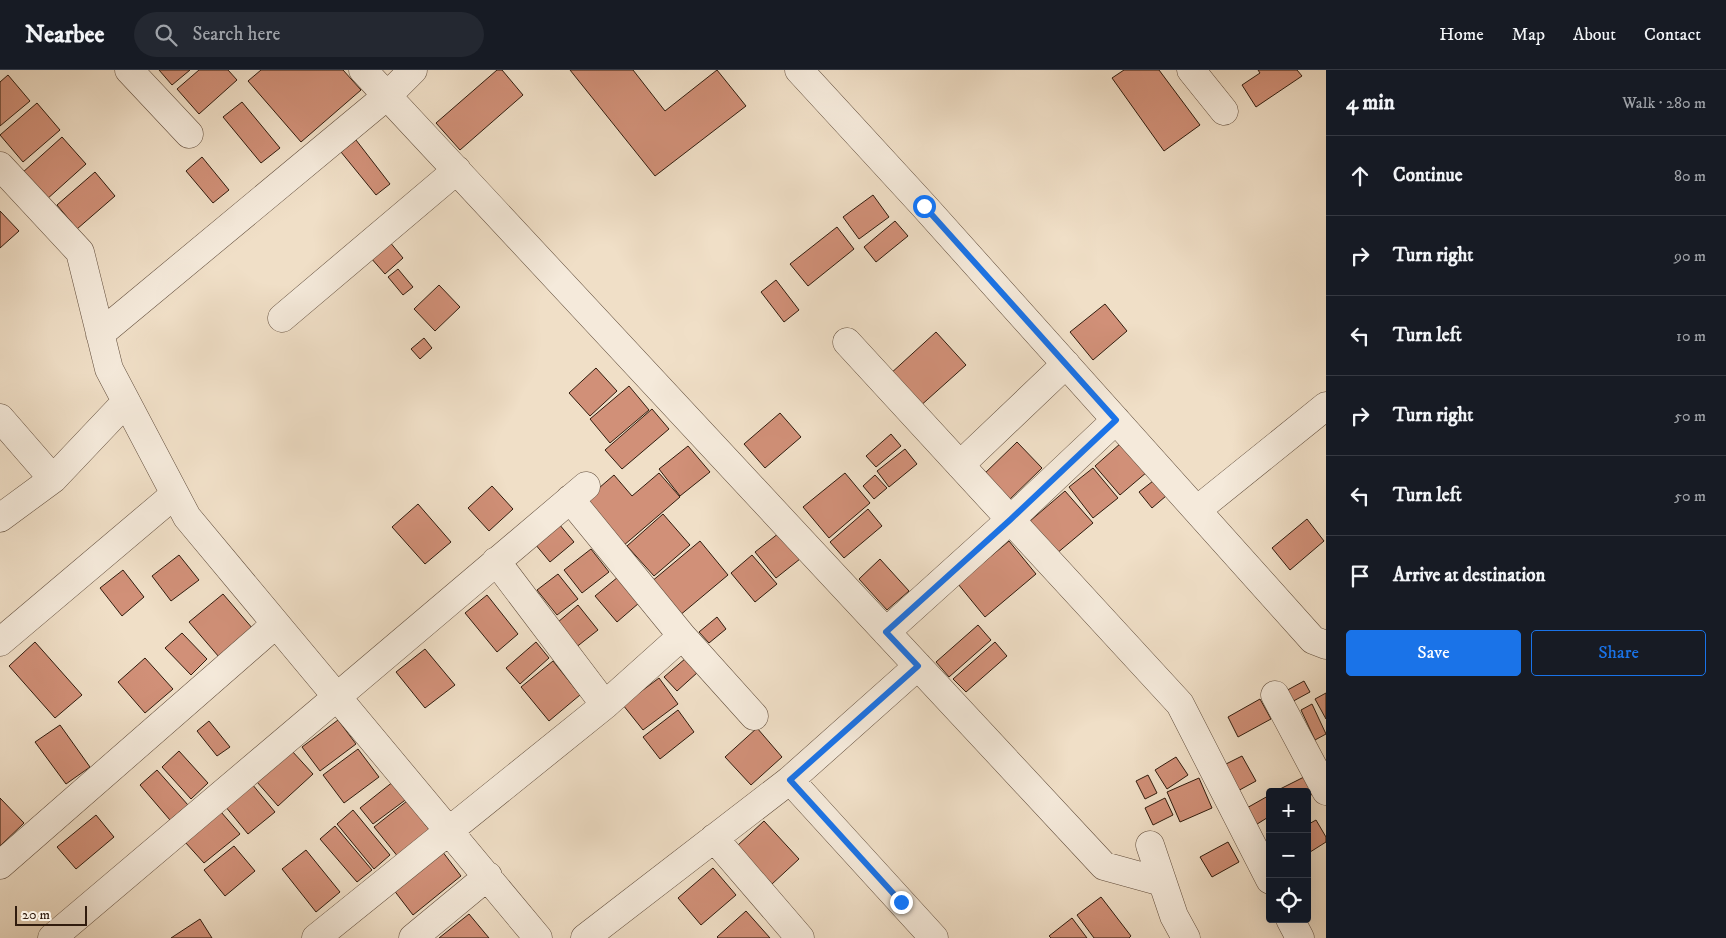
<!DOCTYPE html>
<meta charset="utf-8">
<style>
:root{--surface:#171b24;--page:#242831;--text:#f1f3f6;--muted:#9ea1a6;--line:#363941;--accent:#1a73e8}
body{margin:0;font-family:"IM FELL DW Pica",serif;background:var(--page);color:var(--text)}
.controls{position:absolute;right:15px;bottom:15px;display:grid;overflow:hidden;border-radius:5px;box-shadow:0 5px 20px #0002}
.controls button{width:45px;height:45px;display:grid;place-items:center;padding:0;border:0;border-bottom:1px solid var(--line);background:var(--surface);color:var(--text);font:25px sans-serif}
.scale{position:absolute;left:15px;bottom:12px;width:72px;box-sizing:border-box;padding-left:5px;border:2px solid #311c0e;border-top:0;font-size:14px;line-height:18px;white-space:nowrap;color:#311c0e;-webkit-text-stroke:4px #f5eadb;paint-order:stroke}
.stop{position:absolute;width:15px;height:15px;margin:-11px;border:4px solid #1a73e8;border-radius:50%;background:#fff}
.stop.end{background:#1a73e8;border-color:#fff;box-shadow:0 1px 5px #0008}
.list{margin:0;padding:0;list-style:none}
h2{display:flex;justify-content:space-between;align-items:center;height:65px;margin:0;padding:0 20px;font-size:21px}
h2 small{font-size:16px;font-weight:400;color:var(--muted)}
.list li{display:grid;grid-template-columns:32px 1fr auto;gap:15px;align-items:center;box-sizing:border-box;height:80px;padding:0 20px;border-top:1px solid var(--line)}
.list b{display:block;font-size:19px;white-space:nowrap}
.list em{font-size:16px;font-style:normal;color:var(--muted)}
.actions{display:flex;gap:10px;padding:15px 20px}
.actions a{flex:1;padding:11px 0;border:1px solid var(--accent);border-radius:5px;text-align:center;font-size:18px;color:var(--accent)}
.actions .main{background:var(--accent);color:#fff}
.icon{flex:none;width:28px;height:28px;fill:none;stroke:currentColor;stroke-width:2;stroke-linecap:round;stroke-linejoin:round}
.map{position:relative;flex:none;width:1326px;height:868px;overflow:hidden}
header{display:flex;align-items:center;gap:30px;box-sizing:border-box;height:70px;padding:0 25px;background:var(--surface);border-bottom:1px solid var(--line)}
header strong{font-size:24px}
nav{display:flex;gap:28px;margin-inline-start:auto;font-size:18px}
.search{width:350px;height:45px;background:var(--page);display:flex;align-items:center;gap:12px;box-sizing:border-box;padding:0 18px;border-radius:28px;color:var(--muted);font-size:19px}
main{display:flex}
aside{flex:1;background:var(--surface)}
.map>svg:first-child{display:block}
.building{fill:#d19078;stroke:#311c0e}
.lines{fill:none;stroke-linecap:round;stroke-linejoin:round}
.minor-casing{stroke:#614d3c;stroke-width:29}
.minor{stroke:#f5eadb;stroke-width:28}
.route{stroke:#1a73e8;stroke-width:6}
</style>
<header>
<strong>Nearbee</strong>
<div class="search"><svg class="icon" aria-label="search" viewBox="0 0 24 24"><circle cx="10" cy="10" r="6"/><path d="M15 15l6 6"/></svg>Search here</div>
<nav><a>Home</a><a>Map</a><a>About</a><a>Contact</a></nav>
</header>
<main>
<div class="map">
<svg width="1326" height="868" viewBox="0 0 1326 868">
<rect width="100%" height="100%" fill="#f0dfc7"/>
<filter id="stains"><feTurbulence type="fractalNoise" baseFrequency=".004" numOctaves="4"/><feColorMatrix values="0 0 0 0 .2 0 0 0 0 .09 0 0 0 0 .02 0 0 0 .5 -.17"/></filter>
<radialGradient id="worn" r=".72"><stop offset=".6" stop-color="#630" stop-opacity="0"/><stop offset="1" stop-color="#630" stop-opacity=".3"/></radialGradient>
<path class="building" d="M 159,0 L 190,0 L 172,15 Z
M 199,0 L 228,0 L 237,10 L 199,44 L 177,19 Z
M 261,0 L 343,0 L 361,20 L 301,72 L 248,11 Z
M 497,0 L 502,0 L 523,25 L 460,80 L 436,53 Z
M 570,0 L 633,0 L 665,41 L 717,0 L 746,36 L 655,106 Z
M 1124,0 L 1159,0 L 1200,55 L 1164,81 L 1112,8 Z
M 1258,0 L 1297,0 L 1302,6 L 1256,37 L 1242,15 L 1260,3 Z
M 8,5 L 30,31 L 0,56 L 0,12 Z
M 242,32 L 280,78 L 261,93 L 223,47 Z
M 37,33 L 60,60 L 23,92 L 0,65 Z
M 62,67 L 86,94 L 46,130 L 22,103 Z
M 356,70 L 390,114 L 376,125 L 341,82 Z
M 202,87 L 229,120 L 213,133 L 186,101 Z
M 95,102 L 115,126 L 77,159 L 57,135 Z
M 873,125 L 889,147 L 859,169 L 843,147 Z
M 0,141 L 19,161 L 0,178 Z
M 895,151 L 908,166 L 876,192 L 864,177 Z
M 837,157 L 854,179 L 808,216 L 790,194 Z
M 389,171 L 403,188 L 385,204 L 370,187 Z
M 398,199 L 413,217 L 403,225 L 388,207 Z
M 776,210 L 799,240 L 784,252 L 761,222 Z
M 439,215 L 460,237 L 435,261 L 414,239 Z
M 1105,234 L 1127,261 L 1093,290 L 1070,262 Z
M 936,262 L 966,295 L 918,338 L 889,305 Z
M 424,268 L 432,278 L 420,289 L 411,279 Z
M 596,298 L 617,321 L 590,346 L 569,323 Z
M 629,316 L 649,340 L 610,373 L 590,349 Z
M 652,339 L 669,359 L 622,399 L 605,380 Z
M 780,343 L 801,367 L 765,398 L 744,374 Z
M 891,364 L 901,376 L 876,397 L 866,386 Z
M 1017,372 L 1042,398 L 1006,433 L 981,407 Z
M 1121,373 L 1147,402 L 1120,425 L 1095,396 Z
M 688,376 L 710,402 L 680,426 L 659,399 Z
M 905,379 L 917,394 L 889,417 L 877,401 Z
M 1093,398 L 1118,428 L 1093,448 L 1069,417 Z
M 659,403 L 680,427 L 623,476 L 584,431 L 614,405 L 632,426 Z
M 845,403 L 870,433 L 829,468 L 803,437 Z
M 875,405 L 887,418 L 874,429 L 863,416 Z
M 1153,411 L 1166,426 L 1152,438 L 1139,422 Z
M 492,416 L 513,439 L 489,461 L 468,438 Z
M 1065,421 L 1093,453 L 1050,489 L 1023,457 Z
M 418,434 L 451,472 L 425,494 L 392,457 Z
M 868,439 L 882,456 L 844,488 L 830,472 Z
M 663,444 L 690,475 L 654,506 L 627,476 Z
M 1307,449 L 1324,471 L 1290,500 L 1272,478 Z
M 559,454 L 574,472 L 550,492 L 535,474 Z
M 779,463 L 800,489 L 776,508 L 755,482 Z
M 700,471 L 728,505 L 679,546 L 651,512 Z
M 1009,471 L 1036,504 L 985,547 L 958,514 Z
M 591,479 L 609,502 L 582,523 L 564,500 Z
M 179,485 L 199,510 L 171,531 L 152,506 Z
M 752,485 L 777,514 L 755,532 L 731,503 Z
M 880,489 L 909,521 L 887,540 L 859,509 Z
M 123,500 L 144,527 L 122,546 L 100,518 Z
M 558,504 L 578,529 L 557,545 L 537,520 Z
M 618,507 L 639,533 L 617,552 L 595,526 Z
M 223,524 L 253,559 L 219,587 L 189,552 Z
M 487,525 L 518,564 L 497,582 L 465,543 Z
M 578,535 L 598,560 L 570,582 L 551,558 Z
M 717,547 L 726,559 L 709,573 L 699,562 Z
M 978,555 L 991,570 L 949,607 L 936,592 Z
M 182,563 L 207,589 L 191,605 L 165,578 Z
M 35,572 L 82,625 L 55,648 L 9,596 Z
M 536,572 L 549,588 L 520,614 L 506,598 Z
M 995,572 L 1007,586 L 966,622 L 953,609 Z
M 425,579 L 455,615 L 425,638 L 396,602 Z
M 145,588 L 173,619 L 145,643 L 118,612 Z
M 686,588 L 698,602 L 677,621 L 664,607 Z
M 553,591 L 580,625 L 549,651 L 521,617 Z
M 659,608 L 678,634 L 643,660 L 623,635 Z
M 1304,611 L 1310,622 L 1288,634 L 1282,623 Z
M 1326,623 L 1326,649 L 1315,629 Z
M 1260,629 L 1271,649 L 1238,667 L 1228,647 Z
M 1312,634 L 1326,664 L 1315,670 L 1301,640 Z
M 678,640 L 694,662 L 660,689 L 643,667 Z
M 338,650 L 356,674 L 320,701 L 302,677 Z
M 209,651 L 230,677 L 217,686 L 197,661 Z
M 60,655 L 90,697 L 66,714 L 35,672 Z
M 757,658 L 782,687 L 751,715 L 725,687 Z
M 358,679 L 379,707 L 344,733 L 323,705 Z
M 179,681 L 208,713 L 191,729 L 162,697 Z
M 292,681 L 313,704 L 278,736 L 257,712 Z
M 1242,686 L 1256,711 L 1234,723 L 1220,697 Z
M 1176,687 L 1188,705 L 1167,719 L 1155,700 Z
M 157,700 L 188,735 L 170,750 L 140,715 Z
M 1148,705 L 1157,723 L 1145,729 L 1136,711 Z
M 1304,707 L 1313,724 L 1307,727 L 1307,722 L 1274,722 Z
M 1199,708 L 1212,738 L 1180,752 L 1167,722 Z
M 394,711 L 408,728 L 373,754 L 360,738 Z
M 252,714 L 275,742 L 248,764 L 225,736 Z
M 1268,726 L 1270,730 L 1270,746 L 1254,756 L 1245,739 Z
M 0,728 L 24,753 L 0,776 Z
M 1165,728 L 1173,745 L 1153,755 L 1145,738 Z
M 407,731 L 431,762 L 399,788 L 374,757 Z
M 353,740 L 390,785 L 374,799 L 337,754 Z
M 221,742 L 240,764 L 204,793 L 185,772 Z
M 96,745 L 114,767 L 76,799 L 57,777 Z
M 1316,750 L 1326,767 L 1326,772 L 1307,784 L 1307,755 Z
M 764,751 L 799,789 L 772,814 L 737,776 Z
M 335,756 L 372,800 L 357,812 L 320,769 Z
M 1228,772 L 1239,792 L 1212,807 L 1200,787 Z
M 234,776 L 255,801 L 225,826 L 204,800 Z
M 306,780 L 340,822 L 316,842 L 282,799 Z
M 442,781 L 461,806 L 413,845 L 393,819 Z
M 713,798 L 736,825 L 701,855 L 678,828 Z
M 1101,827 L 1131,866 L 1129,868 L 1094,868 L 1077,845 Z
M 746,841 L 770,868 L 718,868 L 717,867 Z
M 469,844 L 489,868 L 439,868 Z
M 1072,848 L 1087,868 L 1051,868 L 1049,866 Z
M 200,849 L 212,868 L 171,868 Z"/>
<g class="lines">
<defs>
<path id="minor" d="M 129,0 L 189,64
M 363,0 L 1104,796 L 1162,812
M 799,0 L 924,136 L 1313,570 L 1326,575
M 1191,0 L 1224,41
M 0,96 L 80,182 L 109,299 L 187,447 L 538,868
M 282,248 L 457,100
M 100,264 L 388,25 L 413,0
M 847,272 L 1180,634 L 1270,810
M 0,348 L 53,409
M 960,395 L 1066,294
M 570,429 L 682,566 L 754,646
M 1197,440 L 1326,336
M 0,448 L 53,409 L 125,333
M 496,491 L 605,635
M 886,562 L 1010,450 L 1116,350
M 0,572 L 174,425
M 1275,625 L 1326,721
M 790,710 L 918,596
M 714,768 L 800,868
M 1150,775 L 1174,846 L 1186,868
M 0,795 L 276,554
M 1290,849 L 1300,868
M 52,868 L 586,416
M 316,868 L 605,635 L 682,566
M 413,868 L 488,806
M 585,868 L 790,710 L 934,868"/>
</defs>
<use href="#minor" class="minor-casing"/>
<use href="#minor" class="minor"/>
</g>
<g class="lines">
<path class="route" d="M 901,832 L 790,710 L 918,596 L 886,562 L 1010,450 L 1116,350 L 924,136"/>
</g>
<rect width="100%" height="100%" filter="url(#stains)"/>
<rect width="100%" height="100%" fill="url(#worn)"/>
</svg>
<div class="controls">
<button>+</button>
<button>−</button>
<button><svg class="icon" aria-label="locate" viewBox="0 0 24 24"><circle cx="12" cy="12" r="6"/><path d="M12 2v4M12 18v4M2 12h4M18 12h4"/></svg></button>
</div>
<div class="scale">20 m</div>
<div class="stop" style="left:924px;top:136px"></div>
<div class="stop end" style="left:901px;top:832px"></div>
</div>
<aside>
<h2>4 min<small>Walk · 280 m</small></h2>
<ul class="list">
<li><svg class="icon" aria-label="ahead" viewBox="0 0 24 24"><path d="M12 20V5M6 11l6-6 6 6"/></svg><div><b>Continue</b></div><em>80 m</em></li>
<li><svg class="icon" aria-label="right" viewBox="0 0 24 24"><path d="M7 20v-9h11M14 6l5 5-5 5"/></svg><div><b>Turn right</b></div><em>90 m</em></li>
<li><svg class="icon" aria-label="left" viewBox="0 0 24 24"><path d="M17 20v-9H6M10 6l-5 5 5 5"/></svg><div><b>Turn left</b></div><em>10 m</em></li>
<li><svg class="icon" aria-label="right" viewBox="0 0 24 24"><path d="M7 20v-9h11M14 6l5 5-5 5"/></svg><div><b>Turn right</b></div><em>50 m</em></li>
<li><svg class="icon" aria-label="left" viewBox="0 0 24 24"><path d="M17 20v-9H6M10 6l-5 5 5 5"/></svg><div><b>Turn left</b></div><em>50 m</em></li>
<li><svg class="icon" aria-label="arrive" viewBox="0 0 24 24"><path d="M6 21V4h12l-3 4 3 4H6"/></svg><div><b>Arrive at destination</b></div></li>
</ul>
<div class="actions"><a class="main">Save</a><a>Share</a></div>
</aside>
</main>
